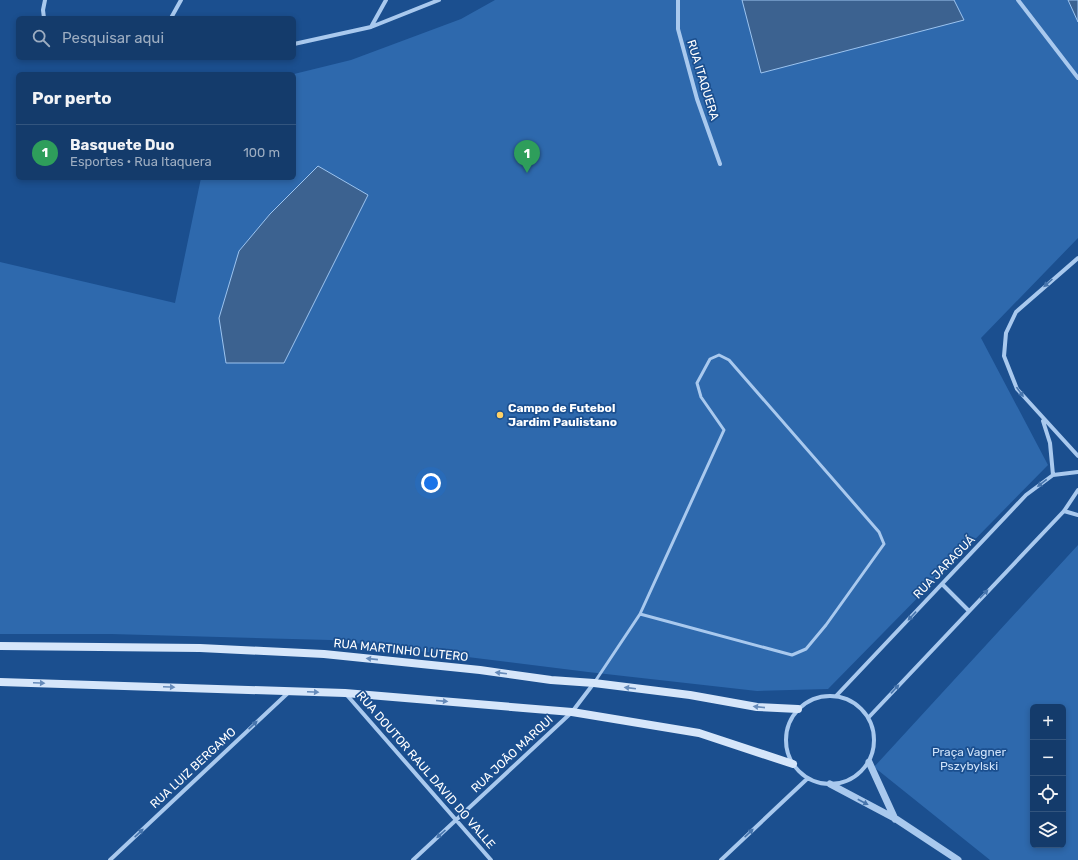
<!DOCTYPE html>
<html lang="pt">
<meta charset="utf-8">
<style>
:root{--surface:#143b6b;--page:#214673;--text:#f1f3f6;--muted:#9dadc1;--line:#33557e;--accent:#95b2f1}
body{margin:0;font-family:Rubik,sans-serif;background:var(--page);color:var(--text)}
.controls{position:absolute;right:12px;bottom:12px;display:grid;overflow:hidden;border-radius:6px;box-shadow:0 2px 6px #0003}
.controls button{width:36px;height:36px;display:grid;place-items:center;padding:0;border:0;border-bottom:1px solid var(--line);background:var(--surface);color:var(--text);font:20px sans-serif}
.you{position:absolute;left:431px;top:483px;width:14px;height:14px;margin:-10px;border:3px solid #fff;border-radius:50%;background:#1a73e8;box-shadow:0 0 0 6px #1a73e833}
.badge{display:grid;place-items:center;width:26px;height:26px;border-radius:50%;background:var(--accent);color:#fff;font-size:13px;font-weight:700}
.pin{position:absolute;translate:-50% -33px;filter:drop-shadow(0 1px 2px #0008)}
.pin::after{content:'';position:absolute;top:21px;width:14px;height:12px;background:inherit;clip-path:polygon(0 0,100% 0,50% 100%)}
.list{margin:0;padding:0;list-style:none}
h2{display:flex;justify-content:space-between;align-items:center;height:52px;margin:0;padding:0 16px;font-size:17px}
h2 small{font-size:13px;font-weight:400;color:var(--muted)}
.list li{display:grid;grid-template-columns:26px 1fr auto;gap:12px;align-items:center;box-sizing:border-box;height:56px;padding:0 16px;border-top:1px solid var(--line)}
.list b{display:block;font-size:15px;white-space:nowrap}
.list p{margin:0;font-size:13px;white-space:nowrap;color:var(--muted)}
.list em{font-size:13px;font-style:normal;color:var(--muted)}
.icon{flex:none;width:22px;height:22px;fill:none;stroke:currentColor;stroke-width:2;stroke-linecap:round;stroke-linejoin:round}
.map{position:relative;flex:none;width:1078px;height:860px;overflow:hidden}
.search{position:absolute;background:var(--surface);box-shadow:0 2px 6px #0003;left:16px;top:16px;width:280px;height:44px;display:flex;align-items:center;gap:10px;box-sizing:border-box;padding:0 14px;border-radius:6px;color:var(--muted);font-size:15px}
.panel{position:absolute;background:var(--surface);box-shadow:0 2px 6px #0003;left:16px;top:72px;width:280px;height:108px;border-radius:6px}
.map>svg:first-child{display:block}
.green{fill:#2e69ad;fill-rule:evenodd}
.water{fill:#3c6290;stroke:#9cc4f0}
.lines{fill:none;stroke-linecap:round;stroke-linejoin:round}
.service{stroke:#a9c9ee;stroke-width:3}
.minor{stroke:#a9c9ee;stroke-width:4}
.tertiary{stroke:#a9c9ee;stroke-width:7}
.secondary{stroke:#d6e6fa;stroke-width:8}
.oneway{fill:#4674ac}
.oneway2{fill:#668bba}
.poi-dot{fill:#ffd166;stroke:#1b4f8f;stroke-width:1.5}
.labels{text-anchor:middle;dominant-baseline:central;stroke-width:3.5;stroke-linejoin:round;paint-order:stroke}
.street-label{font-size:12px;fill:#fff;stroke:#1b4f8f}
.poi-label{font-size:12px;font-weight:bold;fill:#fff;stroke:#1b4f8f;text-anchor:start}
.park-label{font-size:12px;fill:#cfe3fa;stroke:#1b4f8f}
</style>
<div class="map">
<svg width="1078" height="860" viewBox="0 0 1078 860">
<rect width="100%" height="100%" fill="#1b4f8f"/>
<path class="green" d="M 495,0 L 1078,0 L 1078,238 L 981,338 L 1048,465 L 828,689 L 757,691 L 588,672 L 330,640 L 111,634 L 0,634 L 0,262 L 175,303 L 201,178 L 294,178 L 294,74 L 351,60 L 461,19 Z
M 1078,545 L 1078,860 L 990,860 L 874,767 ZM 1033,707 L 1063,707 L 1063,845 L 1033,845 Z"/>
<path class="water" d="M 742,0 L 954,0 L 964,20 L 761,73 Z
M 1068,0 L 1078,0 L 1078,22 Z
M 318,166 L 368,195 L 284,363 L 226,363 L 219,318 L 239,251 L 270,214 Z"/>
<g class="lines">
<path class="service" d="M 594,683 L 640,614 L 724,430 L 701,397 L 697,383 L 710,359 L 719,355 L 729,360 L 879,532 L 884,544 L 826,625 L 806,649 L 792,655 L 640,614"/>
<path class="minor" d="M 678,0 L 678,29 L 697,99 L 720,164
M 1018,0 L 1078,78
M 44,18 L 43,10 L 45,0
M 171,18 L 181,0
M 371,27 L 386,0
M 294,44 L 371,27 L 439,0
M 1078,258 L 1016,312 L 1006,333 L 1004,356 L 1017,389 L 1078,456
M 1043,421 L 1050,443 L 1053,475
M 1064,511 L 1078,515
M 942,584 L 969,611
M 346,694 L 491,860
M786 740a44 44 0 1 1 88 0a44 44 0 1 1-88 0Z
M 836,696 L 1026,495 L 1053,475 L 1078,472
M 869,717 L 1064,511 L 1078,490
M 110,860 L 289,692
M 413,860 L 572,712 L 594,683
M 721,860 L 808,778"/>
<path class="tertiary" d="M 869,762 L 895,819
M 830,784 L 896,819 L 958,860"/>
<path class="secondary" d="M 0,646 L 200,648 L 324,654 L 480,670 L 551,680 L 594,683 L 690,695 L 757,707 L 798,709
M 0,682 L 345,693 L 572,712 L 699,733 L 793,764"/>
</g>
<defs><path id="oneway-solid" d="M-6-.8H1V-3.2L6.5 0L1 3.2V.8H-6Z"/></defs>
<g class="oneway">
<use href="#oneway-solid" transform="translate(1048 283) rotate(138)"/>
<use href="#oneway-solid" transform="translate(1020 392) rotate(54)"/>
<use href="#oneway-solid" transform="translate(1042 483) rotate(142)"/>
<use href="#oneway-solid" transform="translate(984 594) rotate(-46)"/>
<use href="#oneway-solid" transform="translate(912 616) rotate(133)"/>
<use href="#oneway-solid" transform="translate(895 689) rotate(-47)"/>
<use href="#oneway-solid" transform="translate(253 725) rotate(-43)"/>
<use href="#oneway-solid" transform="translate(863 802) rotate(28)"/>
<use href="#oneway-solid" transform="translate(139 833) rotate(-43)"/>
<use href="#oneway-solid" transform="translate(749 833) rotate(-43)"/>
<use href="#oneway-solid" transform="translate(441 834) rotate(138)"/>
</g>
<g class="oneway2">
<use href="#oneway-solid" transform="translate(372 659) rotate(-174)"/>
<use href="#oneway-solid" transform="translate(501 673) rotate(-173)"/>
<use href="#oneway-solid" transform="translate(39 683) rotate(2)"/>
<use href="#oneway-solid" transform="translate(169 687) rotate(2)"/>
<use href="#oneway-solid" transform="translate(630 688) rotate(-173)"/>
<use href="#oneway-solid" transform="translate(313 692) rotate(3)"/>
<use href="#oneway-solid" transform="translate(442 701) rotate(5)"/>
<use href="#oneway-solid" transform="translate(759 707) rotate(-174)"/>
</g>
<circle class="poi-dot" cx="500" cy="415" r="4"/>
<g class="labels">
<g class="street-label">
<text transform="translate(703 80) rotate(73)">RUA ITAQUERA</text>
<text transform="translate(944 567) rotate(-46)">RUA JARAGUÁ</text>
<text transform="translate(401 650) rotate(6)">RUA MARTINHO LUTERO</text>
<text transform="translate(512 754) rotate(-43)">RUA JOÃO MARQUI</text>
<text transform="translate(193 768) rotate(-43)">RUA LUIZ BERGAMO</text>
<text transform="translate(426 770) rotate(49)">RUA DOUTOR RAUL DAVID DO VALLE</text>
</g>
<g class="poi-label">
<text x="508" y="408">Campo de Futebol<tspan x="508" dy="14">Jardim Paulistano</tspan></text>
</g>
<g class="park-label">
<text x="969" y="752">Praça Vagner<tspan x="969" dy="14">Pszybylski</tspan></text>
</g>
</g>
</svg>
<div class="controls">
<button>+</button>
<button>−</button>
<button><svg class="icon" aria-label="locate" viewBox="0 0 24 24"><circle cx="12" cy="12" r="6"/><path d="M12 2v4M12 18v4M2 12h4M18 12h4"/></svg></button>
<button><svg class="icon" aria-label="layers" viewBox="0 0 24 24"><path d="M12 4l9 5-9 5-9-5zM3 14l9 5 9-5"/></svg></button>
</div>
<div class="you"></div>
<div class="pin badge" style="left:527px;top:173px;background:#2e9e5b">1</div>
<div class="search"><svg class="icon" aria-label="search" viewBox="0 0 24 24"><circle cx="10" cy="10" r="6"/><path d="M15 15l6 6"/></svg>Pesquisar aqui</div>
<section class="panel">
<h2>Por perto<small></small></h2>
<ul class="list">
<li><span class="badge" style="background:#2e9e5b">1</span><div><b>Basquete Duo</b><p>Esportes · Rua Itaquera</p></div><em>100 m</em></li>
</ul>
</section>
</div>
